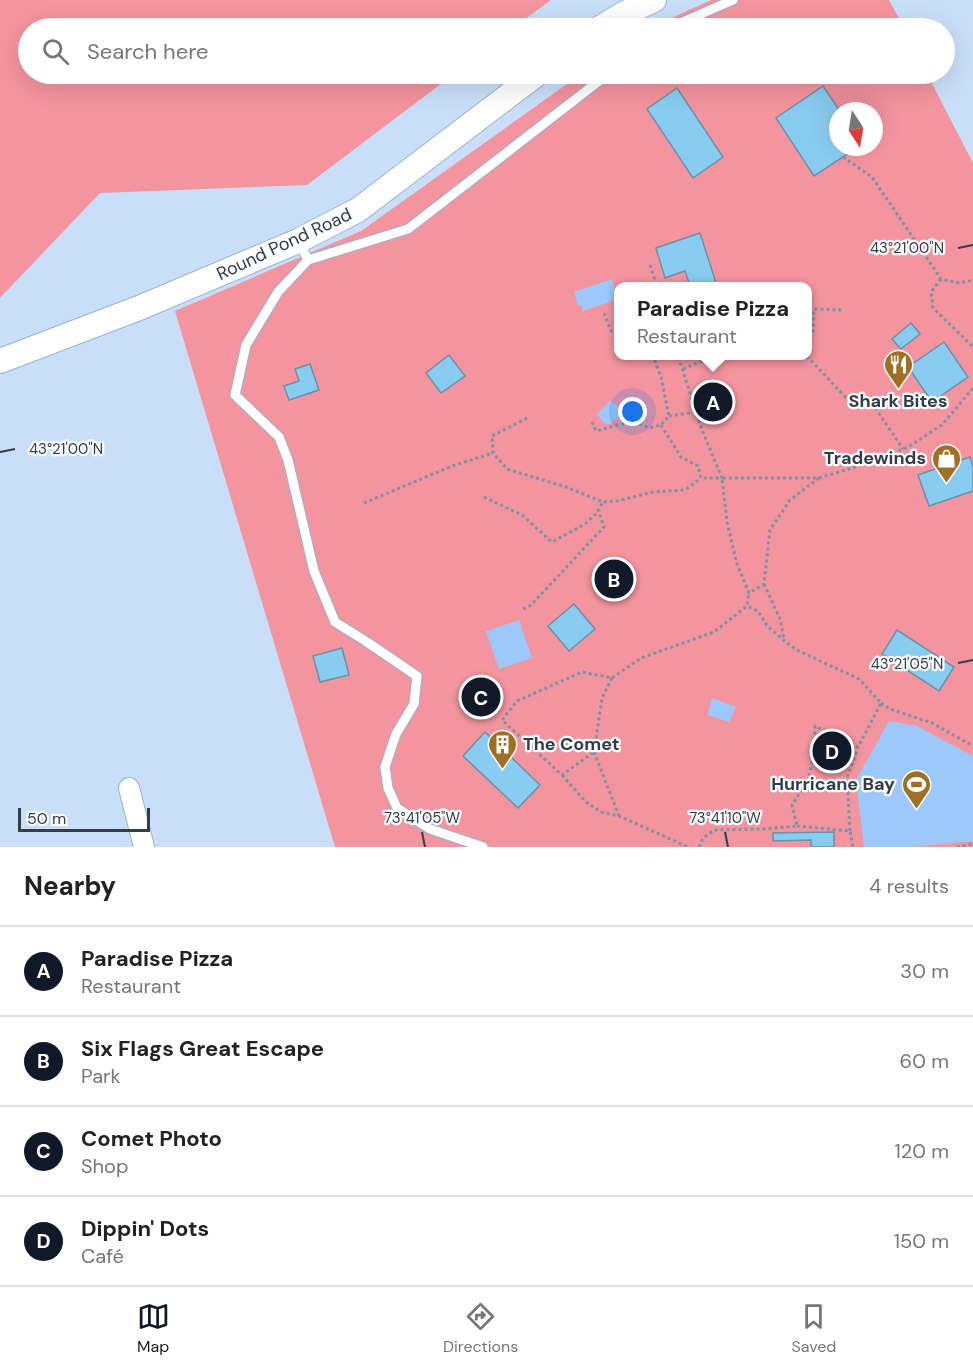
<!DOCTYPE html>
<meta charset="utf-8">
<style>
:root{--surface:#fff;--page:#f6f6f6;--text:#222;--muted:#767676;--line:#e0e0e0;--accent:#111827}
body{margin:0;font-family:"DM Sans",sans-serif;background:var(--page);color:var(--text)}
.compass{position:absolute;left:829px;top:102px;width:54px;height:54px;border-radius:50%;background:var(--surface);box-shadow:0 6px 24px #0002;rotate:168deg}
.scale{position:absolute;left:18px;bottom:15px;width:132px;box-sizing:border-box;padding-left:6px;border:3px solid #323d4a;border-top:0;font-size:16px;line-height:21px;white-space:nowrap;color:#323d4a;-webkit-text-stroke:4px #fdfdfd;paint-order:stroke}
.you{position:absolute;left:633px;top:412px;width:21px;height:21px;margin:-15px;border:4px solid #fff;border-radius:50%;background:#1a73e8;box-shadow:0 0 0 9px #1a73e833}
.badge{display:grid;place-items:center;width:39px;height:39px;border-radius:50%;background:var(--accent);color:#fff;font-size:20px;font-weight:700}
.pin{position:absolute;translate:-50% -50%;border:3px solid #fff;box-shadow:0 2px 6px #0006}
.popup{position:absolute;left:614px;top:282px;width:198px;height:78px;box-sizing:border-box;display:grid;place-content:center;border-radius:12px;background:var(--surface);filter:drop-shadow(0 2px 4px #0005);font-size:20px;white-space:nowrap;color:var(--muted)}
.popup b{font-size:22px;color:var(--text)}
.popup::after{content:'';position:absolute;left:50%;top:100%;margin-left:-12px;border:12px solid transparent;border-top-color:var(--surface)}
.list{margin:0;padding:0;list-style:none}
h2{display:flex;justify-content:space-between;align-items:center;height:78px;margin:0;padding:0 24px;font-size:26px}
h2 small{font-size:20px;font-weight:400;color:var(--muted)}
.list li{display:grid;grid-template-columns:39px 1fr auto;gap:18px;align-items:center;box-sizing:border-box;height:90px;padding:0 24px;border-top:2px solid var(--line)}
.list b{display:block;font-size:22px;white-space:nowrap}
.list p{margin:0;font-size:20px;white-space:nowrap;color:var(--muted)}
.list em{font-size:20px;font-style:normal;color:var(--muted)}
.icon{flex:none;width:33px;height:33px;fill:none;stroke:currentColor;stroke-width:2;stroke-linecap:round;stroke-linejoin:round}
.map{position:relative;flex:none;width:973px;height:847px;overflow:hidden}
.search{position:absolute;background:var(--surface);box-shadow:0 6px 24px #0002;left:18px;right:18px;top:18px;height:66px;display:flex;align-items:center;gap:15px;box-sizing:border-box;padding:0 21px;border-radius:33px;color:var(--muted);font-size:22px}
.sheet{height:438px;background:var(--surface)}
nav{display:flex;justify-content:space-around;align-items:center;box-sizing:border-box;height:84px;border-top:2px solid var(--line);background:var(--surface);font-size:16px;color:var(--muted)}
nav a{display:grid;justify-items:center;gap:3px}
nav .on{color:var(--accent)}
.map>svg:first-child{display:block}
.green{fill:#f4949f;fill-rule:evenodd}
.water{fill:#9dc8fb}
.building{fill:#89ccf1;stroke:#6a91a6;stroke-width:1.5}
.lines{fill:none;stroke-linecap:round;stroke-linejoin:round}
.service-casing{stroke:#98b3d2;stroke-width:11}
.minor-casing{stroke:#98b3d2;stroke-width:22}
.tertiary-casing{stroke:#98b3d2;stroke-width:26}
.path{stroke:#8091a5;stroke-width:3;stroke-dasharray:3 3;stroke-linecap:butt}
.service{stroke:#fff;stroke-width:9}
.minor{stroke:#fff;stroke-width:20}
.tertiary{stroke:#fff;stroke-width:24}
.ticks{fill:none;stroke:#323d4a;stroke-width:2}
.labels{text-anchor:middle;dominant-baseline:central;stroke-width:4.5;stroke-linejoin:round;paint-order:stroke}
.street-label{font-size:18px;fill:#323d4a;stroke:#fdfdfd}
.poi-label{font-size:18px;font-weight:bold;fill:#323d4a;stroke:#fdfdfd;text-anchor:end}
.ticks-label{font-size:15px;text-anchor:middle;fill:#323d4a;stroke:#fdfdfd;stroke-width:4.5;stroke-linejoin:round;paint-order:stroke}
</style>
<div class="map">
<svg width="973" height="847" viewBox="0 0 973 847">
<rect width="100%" height="100%" fill="#c9dff9"/>
<path class="green" d="M 0,0 L 551,0 L 513,28 L 28,28 L 28,74 L 454,74 L 307,185 L 100,193 L 0,298 Z
M 711,0 L 889,0 L 904,28 L 652,28 L 665,21 Z
M 581,74 L 927,74 L 973,163 L 973,847 L 335,847 L 175,311 L 361,231 ZM 838,111 L 874,111 L 874,147 L 838,147 ZM 618,286 L 807,286 L 807,356 L 618,356 Z"/>
<path class="water" d="M 612,279 L 618,299 L 583,311 L 581,305 L 578,306 L 574,292 Z
M 610,401 C 616,402 620,409 621,414 L 609,424 L 604,423 L 597,414 Z
M 519,620 L 532,658 L 499,669 L 486,631 Z
M 712,698 L 736,707 L 729,722 L 708,715 Z
M 889,721 L 917,726 L 973,756 L 973,841 L 913,847 L 864,847 L 856,780 Z"/>
<path class="building" d="M 823,86 L 840,111 L 838,111 L 838,147 L 858,147 L 814,176 L 776,118 Z
M 677,88 L 723,157 L 693,178 L 647,109 Z
M 700,233 L 717,286 L 690,286 L 685,271 L 665,278 L 656,248 Z
M 911,323 L 920,334 L 901,349 L 892,339 Z
M 944,342 L 968,377 L 932,402 L 908,367 Z
M 449,355 L 465,376 L 441,393 L 426,373 Z
M 310,364 L 319,390 L 289,400 L 284,386 L 299,381 L 295,369 Z
M 721,392 L 727,413 L 711,417 L 705,396 Z
M 970,457 L 973,467 L 973,491 L 929,506 L 918,475 Z
M 574,604 L 595,629 L 569,651 L 548,626 Z
M 897,630 L 954,667 L 939,691 L 882,654 Z
M 342,648 L 349,675 L 320,682 L 313,656 Z
M 485,732 L 540,785 L 518,808 L 463,756 Z
M 834,832 L 834,847 L 811,847 L 811,840 L 773,841 L 773,833 Z"/>
<g class="lines">
<defs>
<path id="service" d="M 669,28 L 733,0
M 299,242 L 308,260 L 408,229 L 608,74
M 308,260 L 278,292 L 246,345 L 235,395 L 279,437 L 288,460 L 314,571 L 335,622 L 367,642 L 417,676 L 414,704 L 396,734 L 385,767 L 388,788 L 397,808 L 430,829 L 483,847"/>
<path id="minor" d="M 129,788 L 144,847"/>
<path id="tertiary" d="M 600,28 L 623,14 L 654,0
M 0,361 L 139,308 L 298,241 L 358,210 L 537,74"/>
</defs>
<use href="#service" class="service-casing"/>
<use href="#minor" class="minor-casing"/>
<use href="#tertiary" class="tertiary-casing"/>
<path class="path" d="M 843,157 L 872,177 L 941,279 L 960,283 L 973,280
M 650,265 L 657,286
M 941,279 L 931,292 L 933,308 L 973,347
M 604,313 L 611,331 L 618,329
M 807,343 L 813,332 L 814,309 L 842,310
M 807,356 L 847,399 L 872,403 L 903,449
M 683,369 L 714,356
M 669,416 L 696,412
M 527,418 L 492,436 L 493,453 L 507,469 L 566,487 L 603,502 L 617,501 L 653,492 L 685,490 L 701,478
M 592,422 L 596,431 L 621,424 L 640,424 L 650,428 L 661,425 L 669,416 L 661,377 L 653,356
M 661,425 L 681,457 L 698,466 L 701,478 L 722,478 L 702,430 L 678,356
M 819,478 L 790,500 L 770,530 L 764,584 L 749,593 L 737,564 L 727,522 L 722,478 L 819,478 L 862,465 L 908,447 L 942,425 L 973,388
M 484,497 L 522,515 L 552,542 L 585,524 L 596,514 L 603,502
M 364,503 L 452,466 L 493,453
M 764,584 L 780,619 L 784,639
M 523,609 L 531,605 L 604,527 L 598,509
M 612,678 L 602,698 L 594,752 L 562,775 L 502,720 L 517,701 L 582,672 L 612,678 L 641,658 L 714,632 L 747,606 L 749,593
M 881,703 L 890,709 L 932,723 L 973,746
M 594,752 L 619,816
M 562,775 L 586,802 L 601,812 L 619,816 L 688,847
M 797,826 L 850,831 L 853,847
M 850,831 L 847,778 L 858,747
M 699,847 L 703,838 L 714,830 L 764,829 L 797,826 L 792,805 L 808,780 L 814,754 L 815,726 L 858,747 L 881,703 L 859,679 L 799,651 L 787,643 L 768,627 L 758,611 L 747,606
M 957,847 L 973,844"/>
<use href="#service" class="service"/>
<use href="#minor" class="minor"/>
<use href="#tertiary" class="tertiary"/>
</g>
<path class="ticks" d="M 958,248 L 973,245M 0,452 L 15,449M 958,663 L 973,660M 422,832 L 425,847M 725,832 L 728,847"/>
<defs>
<symbol id="restaurant-pin" viewBox="-11 -11 22 30"><path d="M0 17L-7.5 6A9.5 9.5 0 1 1 7.5 6Z" fill="#a06f24" stroke="#fdfdfd"/><path d="M-5-6h1v4h1v-4h1v4h1v-4h1v5L-1.5 .5V6h-2V.5L-5-1ZM5-6V6H3V1.5H1.5Q1.5-4 5-6Z" fill="#fff"/></symbol>
<symbol id="shop-pin" viewBox="-11 -11 22 30"><path d="M0 17L-7.5 6A9.5 9.5 0 1 1 7.5 6Z" fill="#a06f24" stroke="#fdfdfd"/><path d="M-5-2.5h2.3a2.7 3.5 0 0 1 5.4 0H5L5.5 6h-11ZM-1.5-2.5h3a1.5 2.3 0 0 0-3 0Z" fill="#fff"/></symbol>
<symbol id="building-pin" viewBox="-11 -11 22 30"><path d="M0 17L-7.5 6A9.5 9.5 0 1 1 7.5 6Z" fill="#a06f24" stroke="#fdfdfd"/><path d="M-4-6H4V6H1V3H-1V6H-4ZM-2.5-4.3h1.7v1.8h-1.7ZM.8-4.3h1.7v1.8H.8ZM-2.5-1h1.7V.8h-1.7ZM.8-1h1.7V.8H.8Z" fill="#fff"/></symbol>
<symbol id="stadium-pin" viewBox="-11 -11 22 30"><path d="M0 17L-7.5 6A9.5 9.5 0 1 1 7.5 6Z" fill="#a06f24" stroke="#fdfdfd"/><path d="M0-5a6.5 5 0 1 0 0 10a6.5 5 0 1 0 0-10ZM-3.5-1.8h7v3.6h-7Z" fill="#fff"/></symbol>
</defs>
<g fill-rule="evenodd">
<use href="#restaurant-pin" x="882" y="348" width="33" height="45"/>
<use href="#shop-pin" x="930" y="442" width="33" height="45"/>
<use href="#building-pin" x="486" y="728" width="33" height="45"/>
<use href="#stadium-pin" x="900" y="768" width="33" height="45"/>
</g>
<g class="labels">
<g class="street-label">
<text transform="translate(284 244) rotate(-25)">Round Pond Road</text>
</g>
<g class="poi-label">
<text x="898" y="401" text-anchor="middle">Shark Bites</text>
<text x="926" y="458">Tradewinds</text>
<text x="523" y="744" text-anchor="start">The Comet</text>
<text x="895" y="784">Hurricane Bay</text>
</g>
</g>
<g class="ticks-label">
<text x="907" y="253">43°21'00"N</text>
<text x="66" y="454">43°21'00"N</text>
<text x="907" y="669">43°21'05"N</text>
<text x="422" y="823">73°41'05"W</text>
<text x="725" y="823">73°41'10"W</text>
</g>
</svg>
<svg class="compass" viewBox="-18 -18 36 36"><path d="M0-13l5 13h-10z" fill="#e53935"/><path d="M0 13l5-13h-10z" fill="#767676"/></svg>
<div class="scale">50 m</div>
<div class="you"></div>
<div class="pin badge" style="left:713px;top:402px">A</div>
<div class="popup"><b>Paradise Pizza</b>Restaurant</div>
<div class="pin badge" style="left:614px;top:579px">B</div>
<div class="pin badge" style="left:481px;top:697px">C</div>
<div class="pin badge" style="left:832px;top:751px">D</div>
<div class="search"><svg class="icon" aria-label="search" viewBox="0 0 24 24"><circle cx="10" cy="10" r="6"/><path d="M15 15l6 6"/></svg>Search here</div>
</div>
<section class="sheet">
<h2>Nearby<small>4 results</small></h2>
<ul class="list">
<li><span class="badge">A</span><div><b>Paradise Pizza</b><p>Restaurant</p></div><em>30 m</em></li>
<li><span class="badge">B</span><div><b>Six Flags Great Escape</b><p>Park</p></div><em>60 m</em></li>
<li><span class="badge">C</span><div><b>Comet Photo</b><p>Shop</p></div><em>120 m</em></li>
<li><span class="badge">D</span><div><b>Dippin' Dots</b><p>Café</p></div><em>150 m</em></li>
</ul>
</section>
<nav>
<a class="on"><svg class="icon" aria-label="map" viewBox="0 0 24 24"><path d="M3 6l6-2 6 2 6-2v14l-6 2-6-2-6 2zM9 4v14M15 6v14"/></svg>Map</a>
<a><svg class="icon" aria-label="directions" viewBox="0 0 24 24"><path d="M12 3l9 9-9 9-9-9zM9 14v-3h6M13 9l2 2-2 2"/></svg>Directions</a>
<a><svg class="icon" aria-label="saved" viewBox="0 0 24 24"><path d="M7 4h10v16l-5-4-5 4z"/></svg>Saved</a>
</nav>
